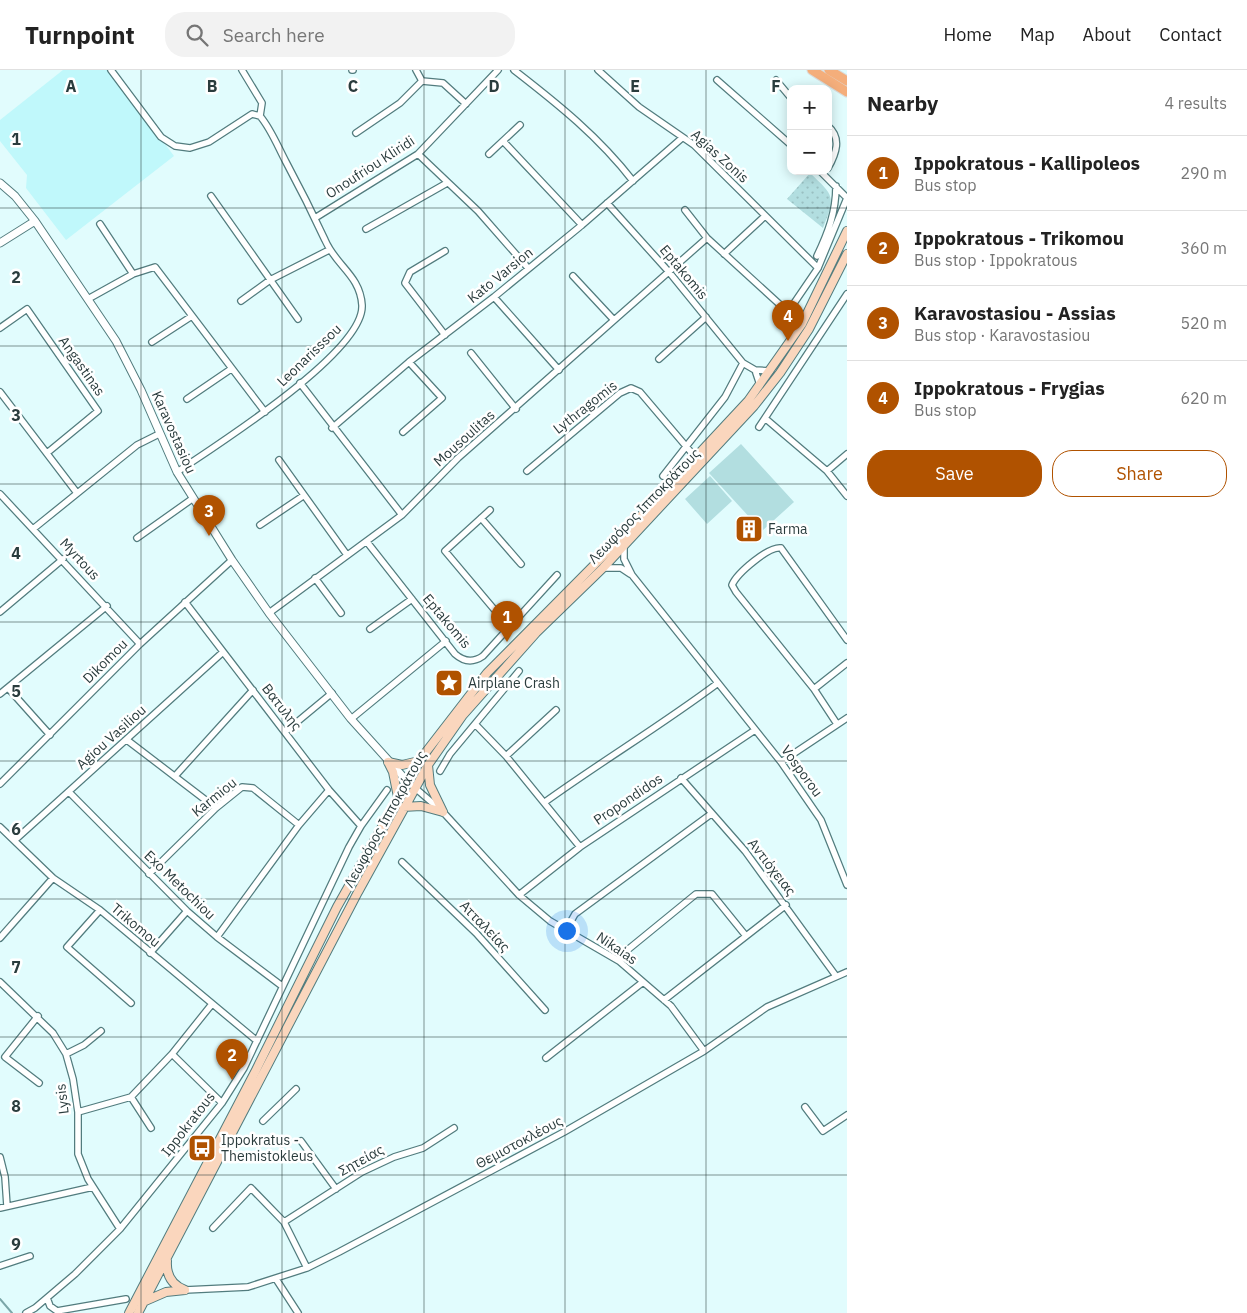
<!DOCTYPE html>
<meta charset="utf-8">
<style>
:root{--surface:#fff;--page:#f2f2f2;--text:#222;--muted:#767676;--line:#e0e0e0;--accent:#b05200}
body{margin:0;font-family:"IBM Plex Sans",sans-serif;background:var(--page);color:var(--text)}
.controls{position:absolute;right:15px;top:15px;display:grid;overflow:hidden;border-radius:10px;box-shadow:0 2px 12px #0003}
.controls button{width:45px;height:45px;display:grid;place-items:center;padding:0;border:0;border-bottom:1px solid var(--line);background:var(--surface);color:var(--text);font:25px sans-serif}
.you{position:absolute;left:566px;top:860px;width:18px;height:18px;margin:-12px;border:4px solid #fff;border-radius:50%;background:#1a73e8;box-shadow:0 0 0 8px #1a73e833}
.badge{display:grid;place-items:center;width:32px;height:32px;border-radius:50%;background:var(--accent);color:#fff;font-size:16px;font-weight:700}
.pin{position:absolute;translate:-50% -41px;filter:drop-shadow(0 1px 2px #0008)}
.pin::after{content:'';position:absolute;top:26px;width:18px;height:15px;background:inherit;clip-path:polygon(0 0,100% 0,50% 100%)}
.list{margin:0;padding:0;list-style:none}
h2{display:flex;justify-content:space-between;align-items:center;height:65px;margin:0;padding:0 20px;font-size:21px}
h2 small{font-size:16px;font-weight:400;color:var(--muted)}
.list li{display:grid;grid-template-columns:32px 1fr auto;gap:15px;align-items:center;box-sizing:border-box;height:75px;padding:0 20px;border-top:1px solid var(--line)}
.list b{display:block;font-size:19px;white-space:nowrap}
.list p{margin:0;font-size:16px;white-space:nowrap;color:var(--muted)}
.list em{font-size:16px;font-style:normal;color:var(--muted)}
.actions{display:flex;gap:10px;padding:15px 20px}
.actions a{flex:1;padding:11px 0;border:1px solid var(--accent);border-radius:20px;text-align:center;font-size:18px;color:var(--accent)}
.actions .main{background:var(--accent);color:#fff}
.icon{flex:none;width:28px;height:28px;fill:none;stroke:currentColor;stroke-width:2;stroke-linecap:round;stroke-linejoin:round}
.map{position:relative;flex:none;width:847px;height:1243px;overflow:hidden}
header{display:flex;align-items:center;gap:30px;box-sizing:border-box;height:70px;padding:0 25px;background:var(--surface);border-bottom:1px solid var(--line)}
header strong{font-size:24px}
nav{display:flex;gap:28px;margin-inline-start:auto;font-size:18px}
.search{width:350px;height:45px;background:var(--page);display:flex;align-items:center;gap:12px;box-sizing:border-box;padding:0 18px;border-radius:20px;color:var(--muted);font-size:19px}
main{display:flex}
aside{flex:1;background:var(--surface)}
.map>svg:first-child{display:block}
.built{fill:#c0f8fb}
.grass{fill:url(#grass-dots)}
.park{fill:#b2dee0}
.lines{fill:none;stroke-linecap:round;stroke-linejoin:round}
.stream{stroke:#7ba6a8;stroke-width:2}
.minor-casing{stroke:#527c7e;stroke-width:8}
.tertiary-casing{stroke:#527c7e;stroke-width:9}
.secondary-casing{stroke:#527c7e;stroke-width:10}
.primary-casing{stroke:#d9dcdc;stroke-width:11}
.minor{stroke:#fff;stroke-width:5.5}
.tertiary{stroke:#fff;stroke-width:7}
.secondary{stroke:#fad6bd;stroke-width:8}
.primary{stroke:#f4ae7b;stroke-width:9}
.grid{fill:none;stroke:#2a3c3d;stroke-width:1;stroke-opacity:0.55}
.labels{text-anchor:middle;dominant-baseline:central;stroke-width:5;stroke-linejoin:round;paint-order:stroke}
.street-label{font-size:14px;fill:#2a3c3d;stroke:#fff}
.poi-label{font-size:14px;fill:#2a3c3d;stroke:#fff;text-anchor:start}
.grid-label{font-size:16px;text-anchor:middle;font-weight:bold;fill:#2a3c3d;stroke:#fff;stroke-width:5;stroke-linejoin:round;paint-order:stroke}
</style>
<header>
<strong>Turnpoint</strong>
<div class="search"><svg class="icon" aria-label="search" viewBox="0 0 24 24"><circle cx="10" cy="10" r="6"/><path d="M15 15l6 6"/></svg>Search here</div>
<nav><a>Home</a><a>Map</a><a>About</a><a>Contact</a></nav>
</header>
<main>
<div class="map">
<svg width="847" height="1243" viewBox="0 0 847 1243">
<defs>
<pattern id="grass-dots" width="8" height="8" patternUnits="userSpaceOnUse" patternTransform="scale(1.25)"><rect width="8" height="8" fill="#b2dee0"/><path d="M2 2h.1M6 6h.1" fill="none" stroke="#99bfc1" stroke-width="1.8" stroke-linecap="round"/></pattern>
</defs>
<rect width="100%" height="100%" fill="#e1fcfd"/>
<path class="built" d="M 63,0 L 109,0 L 174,86 L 66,170 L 26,118 L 27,105 L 0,71 L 0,50 Z"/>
<path class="grass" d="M 810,103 C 834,126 836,126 823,158 L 787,129 Z"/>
<path class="park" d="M 741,374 L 794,432 L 762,461 L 709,403 Z
M 710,406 L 732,431 L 707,454 L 685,429 Z"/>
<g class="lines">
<path class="stream" d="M 0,1229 L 12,1243"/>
<defs>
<path id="minor" d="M 111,0 L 161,67 L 175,76 L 190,78 L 209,72 L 252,44 L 260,46 C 271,59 278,77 286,92 C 300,118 313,144 325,170 C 336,196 360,205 362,235 C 365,282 215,376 177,402
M 242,0 L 262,33 L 260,46
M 352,0 L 353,0
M 416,0 L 422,11
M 514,0 C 558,34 599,67 633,111
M 598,0 L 639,37 L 694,75 L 818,198
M 717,10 L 791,75
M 776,10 L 791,28
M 828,56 C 842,68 836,84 828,98
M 356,63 L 400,33 L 422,11 L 443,13 L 466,34
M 503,71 L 582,155
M 418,84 L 478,141 L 528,198
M 489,84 L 520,55
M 820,101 L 847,128
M 211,126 L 298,249
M 607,133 L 669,202 L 743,293 L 725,327 L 663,406
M 685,140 L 707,168 L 788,242 L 818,198 L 847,128
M 315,148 L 418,84 L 498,0
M 100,154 L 133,204
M 366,159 L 447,113
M 724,184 L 765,146
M 817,186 C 828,163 836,142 836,116
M 573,206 L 613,249
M 494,227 L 559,300
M 88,229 L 133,204 L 155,197 L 265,342
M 241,231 L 270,210 L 329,180
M 0,258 L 27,239 L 98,341 L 47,383
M 445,265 L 405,213 L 410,202 L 445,181
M 152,272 L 192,246
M 471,283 L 516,339
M 659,289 L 706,247
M 743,293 L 755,300 L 770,301
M 755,300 L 760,315
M 300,313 L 402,445
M 0,322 L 77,423
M 187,329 L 231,299
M 766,349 L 827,401 L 847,384
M 759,357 L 847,224
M 332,358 L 409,292 L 494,227 L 582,155 L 682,68
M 403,362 L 442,328 L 409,292
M 279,390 L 347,485
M 527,401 L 620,323 L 631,318 L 640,322 L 696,388
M 827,401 L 847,426
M 0,424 L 140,574
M 490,440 L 445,481 L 509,557
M 481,448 L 521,494
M 260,455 L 303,426
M 33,459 L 137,375 L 159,364
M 137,468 L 192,429
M 367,472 L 455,584 C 464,592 473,593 483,586 L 557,505
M 624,476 L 624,489 L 632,505 L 781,692 L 821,750 L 847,815
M 603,498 L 621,498 L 630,504
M 315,508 L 341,543
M 185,532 L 329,720 L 361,756
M 0,542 L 63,489
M 269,543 L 402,445 L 458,388 L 707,168
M 370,559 L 412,529
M 8,618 L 50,665
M 814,619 L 847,593
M 0,624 L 107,536
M 351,649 L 446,571
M 475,654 L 506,686 L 580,777
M 837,654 L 814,619 L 736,522 L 732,515 C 737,503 769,476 781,478 L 847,570
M 285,662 L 332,623
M 127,670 L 216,738
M 506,686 L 556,640
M 781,692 L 847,648
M 440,701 L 450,684 L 519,601
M 176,705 L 253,620
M 681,708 L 745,781 L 836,906
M 407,711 L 443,742 L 519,825 L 550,851 L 619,891 L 671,936 L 704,981
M 0,714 L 140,574 L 232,490
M 69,722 L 187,841 L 217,867 L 282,916
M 545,732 C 602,691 662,655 718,613
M 0,757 L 53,808 L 100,840 L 257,971
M 15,770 L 223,582
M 402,792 L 476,863 L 545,940
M 149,804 L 216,738 L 242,717 L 253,718 L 299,755
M 519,825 L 580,777 L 755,660
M 100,840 L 67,877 L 131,933
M 566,860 L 575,844 L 711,744
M 217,867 L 299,755 L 329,720
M 0,868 L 53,808
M 150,883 L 187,841
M 619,891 L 625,882 L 696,824 L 712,824 L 746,866
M 0,912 L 53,963 L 66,984 L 73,1009 L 78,1042 L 78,1084 L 88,1109 L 120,1159
M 664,930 L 786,835
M 38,946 L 5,987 L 39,1013
M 66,984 L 84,975 L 101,961
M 172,984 L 222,1033
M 546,988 L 643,912
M 131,1027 L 151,1058
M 805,1037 L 823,1061 L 847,1045
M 78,1042 L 131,1027 L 172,984 L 212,934
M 263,1051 L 296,1019
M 301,1071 L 336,1119
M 0,1087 L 5,1107 L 7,1136
M 0,1138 L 93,1117
M 284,1152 L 362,1102 L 394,1087 L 423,1078 L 454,1058
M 213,1158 L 251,1118 L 284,1152 L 307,1198
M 0,1196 L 30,1186
M 276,1209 L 298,1243
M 185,1220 L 248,1217 L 307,1198 L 339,1182 L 564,1062 L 704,981 L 767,937 L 847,902
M 47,1228 L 50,1236 L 57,1241 L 126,1229
M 26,1243 L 35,1238 L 75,1204 L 120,1159 L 222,1033 L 244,998 L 349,777 L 361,756 L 387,720"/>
<path id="tertiary" d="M 0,113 L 15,126 L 35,151 L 116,271 L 141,320 L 177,402 L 232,490 L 269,543 L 351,649 L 407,711
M 0,173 L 35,151"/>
<path id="secondary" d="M 388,692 L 393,702 L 398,727
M 388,692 L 402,695 L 419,691
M 428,695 L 430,715 L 443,742
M 403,737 L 421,736 L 443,742
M 167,1191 C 166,1205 172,1215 185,1220
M 143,1232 L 166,1222 L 185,1220
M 129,1243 L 256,1000 L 337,837 L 419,691 L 487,603 L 611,478 L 748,331 L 802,254 L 847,161
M 138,1243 L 358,822 L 428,695 L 463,645 L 536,563 L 603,498 L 754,336 L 780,303 L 809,259 L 847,184"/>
<path id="primary" d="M 812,0 L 847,22
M 829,0 L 847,11"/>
</defs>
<use href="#minor" class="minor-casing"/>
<use href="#tertiary" class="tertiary-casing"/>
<use href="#secondary" class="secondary-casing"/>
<use href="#primary" class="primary-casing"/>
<use href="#minor" class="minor"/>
<use href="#tertiary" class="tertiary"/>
<use href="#secondary" class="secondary"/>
<use href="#primary" class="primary"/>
</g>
<path class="grid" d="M 141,0 L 141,1243M 282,0 L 282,1243M 424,0 L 424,1243M 565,0 L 565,1243M 706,0 L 706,1243M 0,138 L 847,138M 0,276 L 847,276M 0,414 L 847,414M 0,552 L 847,552M 0,691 L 847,691M 0,829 L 847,829M 0,967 L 847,967M 0,1105 L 847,1105"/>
<defs>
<symbol id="building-square" viewBox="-11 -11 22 22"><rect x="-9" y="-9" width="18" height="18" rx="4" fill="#b05200" stroke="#fff"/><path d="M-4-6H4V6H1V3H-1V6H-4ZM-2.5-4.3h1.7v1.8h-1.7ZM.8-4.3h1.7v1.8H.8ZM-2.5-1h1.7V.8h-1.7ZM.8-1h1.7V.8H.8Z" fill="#fff"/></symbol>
<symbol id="sight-square" viewBox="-11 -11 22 22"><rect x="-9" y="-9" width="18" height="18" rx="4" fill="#b05200" stroke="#fff"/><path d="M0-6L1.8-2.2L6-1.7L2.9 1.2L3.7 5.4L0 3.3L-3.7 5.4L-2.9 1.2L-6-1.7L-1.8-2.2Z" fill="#fff"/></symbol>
<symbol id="bus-square" viewBox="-11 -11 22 22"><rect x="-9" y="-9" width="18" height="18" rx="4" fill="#b05200" stroke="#fff"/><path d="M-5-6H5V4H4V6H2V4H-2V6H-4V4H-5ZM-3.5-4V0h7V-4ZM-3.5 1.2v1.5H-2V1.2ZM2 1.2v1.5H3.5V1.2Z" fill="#fff"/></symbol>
</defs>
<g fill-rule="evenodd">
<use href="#building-square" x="733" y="443" width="32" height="32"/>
<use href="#sight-square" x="433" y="597" width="32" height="32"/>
<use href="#bus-square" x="186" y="1062" width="32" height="32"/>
</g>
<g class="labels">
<g class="street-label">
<text transform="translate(720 86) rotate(42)">Agias Zonis</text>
<text transform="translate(370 97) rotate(-33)">Onoufriou Kliridi</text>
<text transform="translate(684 202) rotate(50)">Eptakomis</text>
<text transform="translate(500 205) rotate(-39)">Kato Varsion</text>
<text transform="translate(309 285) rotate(-44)">Leonarisssou</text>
<text transform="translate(82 296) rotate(55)">Angastinas</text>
<text transform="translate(585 337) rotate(-38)">Lythragomis</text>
<text transform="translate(174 362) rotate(66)">Karavostasiou</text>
<text transform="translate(464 368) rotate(-42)">Mousoulitas</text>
<text transform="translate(644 436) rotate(-46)">Λεωφόρος Ιπποκράτους</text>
<text transform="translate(80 489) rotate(47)">Myrtous</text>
<text transform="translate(447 551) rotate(50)">Eptakomis</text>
<text transform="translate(105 591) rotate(-45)">Dikomou</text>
<text transform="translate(282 637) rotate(52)">Βατυλης</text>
<text transform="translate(111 667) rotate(-42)">Agiou Vasiliou</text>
<text transform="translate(802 701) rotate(54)">Vosporou</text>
<text transform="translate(214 727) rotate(-39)">Karmiou</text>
<text transform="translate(628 729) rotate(-34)">Propondidos</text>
<text transform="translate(385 749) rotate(-61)">Λεωφόρος Ιπποκράτους</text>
<text transform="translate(772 797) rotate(52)">Αντιόχειας</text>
<text transform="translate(180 815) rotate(44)">Exo Metochiou</text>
<text transform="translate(136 855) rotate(40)">Trikomou</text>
<text transform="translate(485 856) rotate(46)">Ατταλείας</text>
<text transform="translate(617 878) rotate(34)">Nikaias</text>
<text transform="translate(62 1029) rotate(-97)">Lysis</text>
<text transform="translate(188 1054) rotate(-52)">Ippokratous</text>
<text transform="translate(519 1072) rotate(-28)">Θεμιστοκλέους</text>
<text transform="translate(361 1090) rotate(-29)">Σητείας</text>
</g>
<g class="poi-label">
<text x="768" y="459">Farma</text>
<text x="468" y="613">Airplane Crash</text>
<text x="221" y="1070">Ippokratus -<tspan x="221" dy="16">Themistokleus</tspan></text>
</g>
</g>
<g class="grid-label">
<text x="71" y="22">A</text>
<text x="212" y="22">B</text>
<text x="353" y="22">C</text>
<text x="494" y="22">D</text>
<text x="635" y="22">E</text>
<text x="776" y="22">F</text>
<text x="16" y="75">1</text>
<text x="16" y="213">2</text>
<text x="16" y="351">3</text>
<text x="16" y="489">4</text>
<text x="16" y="627">5</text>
<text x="16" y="765">6</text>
<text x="16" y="903">7</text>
<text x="16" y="1042">8</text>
<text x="16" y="1180">9</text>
</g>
</svg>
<div class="controls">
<button>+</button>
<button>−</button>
</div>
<div class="you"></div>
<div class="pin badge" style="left:507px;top:572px">1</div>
<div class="pin badge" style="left:232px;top:1010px">2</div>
<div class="pin badge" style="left:209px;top:466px">3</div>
<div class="pin badge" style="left:788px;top:271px">4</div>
</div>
<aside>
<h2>Nearby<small>4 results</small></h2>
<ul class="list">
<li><span class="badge">1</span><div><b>Ippokratous - Kallipoleos</b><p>Bus stop</p></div><em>290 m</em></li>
<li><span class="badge">2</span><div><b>Ippokratous - Trikomou</b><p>Bus stop · Ippokratous</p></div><em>360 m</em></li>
<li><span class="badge">3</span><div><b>Karavostasiou - Assias</b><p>Bus stop · Karavostasiou</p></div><em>520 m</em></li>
<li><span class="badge">4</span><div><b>Ippokratous - Frygias</b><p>Bus stop</p></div><em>620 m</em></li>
</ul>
<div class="actions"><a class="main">Save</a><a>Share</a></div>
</aside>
</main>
